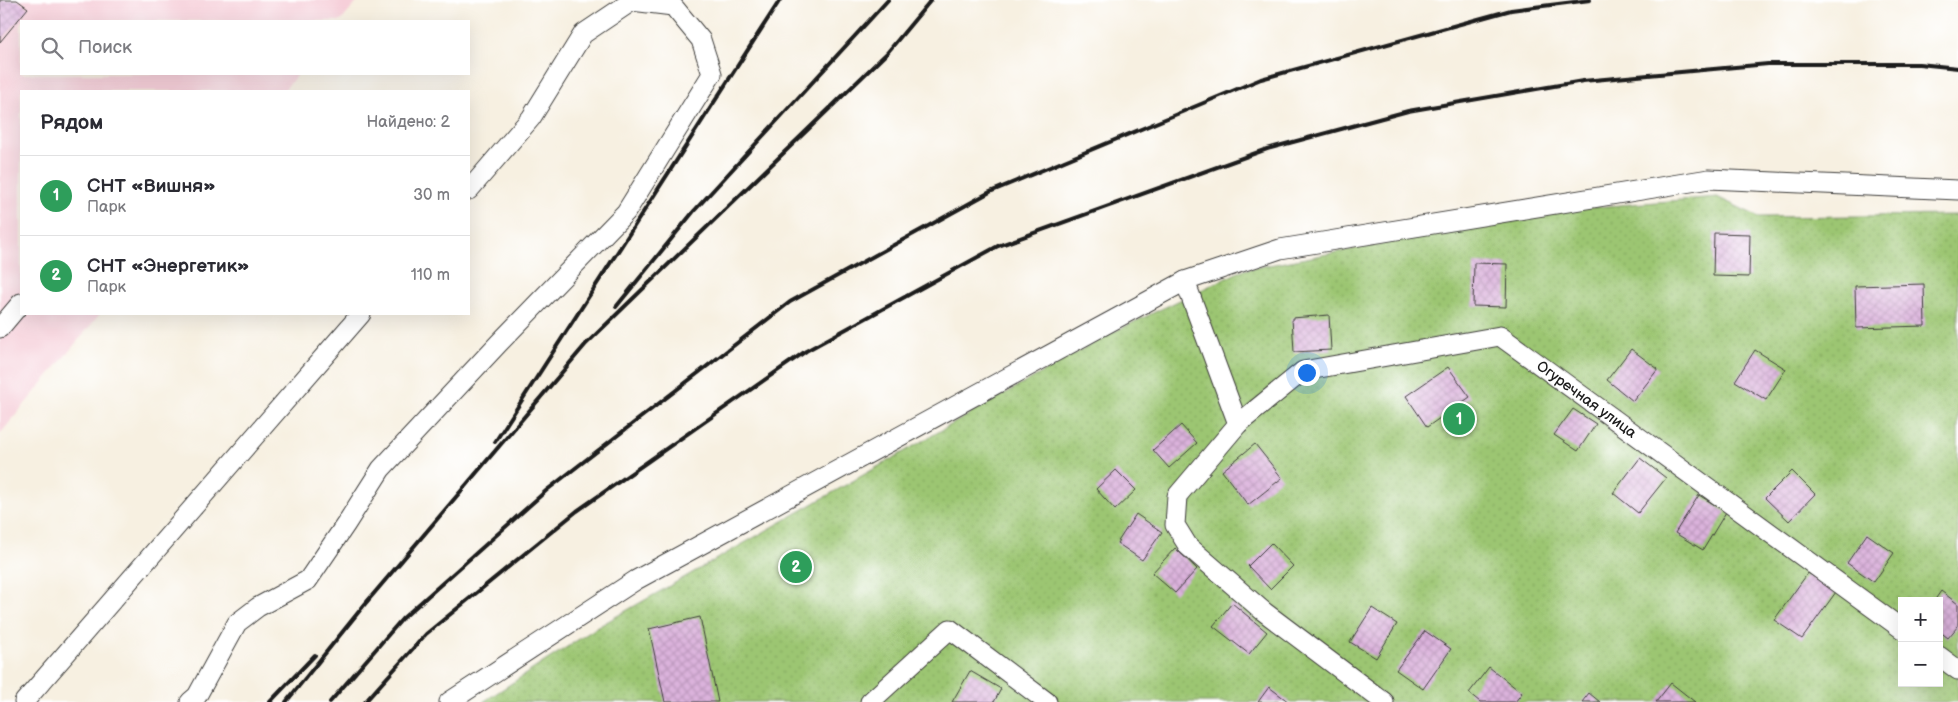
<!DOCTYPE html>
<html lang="ru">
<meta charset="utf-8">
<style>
:root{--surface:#fff;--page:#f7f7f7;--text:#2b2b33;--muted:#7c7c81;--line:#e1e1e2;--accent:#d93025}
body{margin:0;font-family:"Balsamiq Sans",sans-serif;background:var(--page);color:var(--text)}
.controls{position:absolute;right:15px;bottom:15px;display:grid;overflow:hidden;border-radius:0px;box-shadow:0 5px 20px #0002}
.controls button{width:45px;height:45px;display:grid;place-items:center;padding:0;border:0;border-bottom:1px solid var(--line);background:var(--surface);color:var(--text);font:25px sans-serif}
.you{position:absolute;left:1306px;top:372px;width:18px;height:18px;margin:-12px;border:4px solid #fff;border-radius:50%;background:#1a73e8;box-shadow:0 0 0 8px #1a73e833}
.badge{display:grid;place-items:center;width:32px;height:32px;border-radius:50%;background:var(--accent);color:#fff;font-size:16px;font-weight:700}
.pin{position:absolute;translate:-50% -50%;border:2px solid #fff;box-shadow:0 1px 5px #0006}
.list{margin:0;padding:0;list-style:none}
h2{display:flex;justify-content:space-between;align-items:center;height:65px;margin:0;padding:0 20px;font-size:21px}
h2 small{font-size:16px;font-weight:400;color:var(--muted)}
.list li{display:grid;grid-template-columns:32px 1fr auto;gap:15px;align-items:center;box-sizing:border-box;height:80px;padding:0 20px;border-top:1px solid var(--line)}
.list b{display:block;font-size:19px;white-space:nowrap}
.list p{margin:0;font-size:16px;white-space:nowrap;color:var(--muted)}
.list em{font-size:16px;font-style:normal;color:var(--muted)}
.icon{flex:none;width:28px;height:28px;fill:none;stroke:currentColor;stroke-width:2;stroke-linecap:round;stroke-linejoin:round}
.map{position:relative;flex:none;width:1958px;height:702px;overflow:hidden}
.search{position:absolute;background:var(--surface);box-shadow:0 5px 20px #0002;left:20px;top:20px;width:450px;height:55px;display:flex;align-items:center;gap:12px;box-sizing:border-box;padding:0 18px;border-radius:0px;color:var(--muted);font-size:19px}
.panel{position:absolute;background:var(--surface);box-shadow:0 5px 20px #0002;left:20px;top:90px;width:450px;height:225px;border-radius:0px}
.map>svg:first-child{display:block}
.built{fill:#f6cfd9}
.grass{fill:url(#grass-dots);stroke:#5c7147;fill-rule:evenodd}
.building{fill:url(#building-cross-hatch)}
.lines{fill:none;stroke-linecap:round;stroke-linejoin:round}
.lane-casing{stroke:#3d3c3a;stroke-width:21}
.lane{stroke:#fff;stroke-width:19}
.rail{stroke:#1c1c1c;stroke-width:4}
.labels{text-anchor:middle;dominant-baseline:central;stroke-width:4.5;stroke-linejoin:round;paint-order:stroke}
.street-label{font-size:15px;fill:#1c1c1c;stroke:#fff}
</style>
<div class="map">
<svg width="1958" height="702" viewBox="0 0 1958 702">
<defs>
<pattern id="grass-dots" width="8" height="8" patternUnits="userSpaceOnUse" patternTransform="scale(1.25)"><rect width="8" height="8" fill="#9cc672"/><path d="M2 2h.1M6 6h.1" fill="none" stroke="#86aa62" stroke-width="1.8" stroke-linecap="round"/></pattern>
<pattern id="building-cross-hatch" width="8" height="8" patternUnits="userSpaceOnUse" patternTransform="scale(1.25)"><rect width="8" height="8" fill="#dbb2dc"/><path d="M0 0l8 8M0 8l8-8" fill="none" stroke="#bb98bc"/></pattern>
</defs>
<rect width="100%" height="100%" fill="#fff"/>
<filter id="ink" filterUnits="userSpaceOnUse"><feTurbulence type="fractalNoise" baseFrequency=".02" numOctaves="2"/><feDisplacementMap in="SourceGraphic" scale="10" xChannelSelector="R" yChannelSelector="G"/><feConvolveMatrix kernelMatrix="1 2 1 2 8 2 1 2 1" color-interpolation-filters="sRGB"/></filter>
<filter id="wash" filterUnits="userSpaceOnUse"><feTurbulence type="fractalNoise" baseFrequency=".0096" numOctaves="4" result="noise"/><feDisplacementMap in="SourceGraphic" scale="20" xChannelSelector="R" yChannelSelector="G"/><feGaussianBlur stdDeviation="1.12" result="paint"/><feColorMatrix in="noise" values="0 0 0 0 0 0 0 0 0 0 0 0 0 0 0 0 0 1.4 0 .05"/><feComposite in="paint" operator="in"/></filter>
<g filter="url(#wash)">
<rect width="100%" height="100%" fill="#f7f0e1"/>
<path class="built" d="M 0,0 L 359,0 L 341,21 L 21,21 L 21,74 L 298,74 L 283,91 L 21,91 L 21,314 L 100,314 L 0,434 Z"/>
<path class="grass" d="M 1717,197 L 1759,217 L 1958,215 L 1958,702 L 483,702 L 596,628 L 1113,332 L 1243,270 L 1559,210 ZM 1902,601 L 1939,601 L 1939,683 L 1902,683 Z"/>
<g id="blocks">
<path class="building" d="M 0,0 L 17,0 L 28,8 L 0,42 Z
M 1714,233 L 1750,234 L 1749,277 L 1713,276 Z
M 1474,263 L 1507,264 L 1506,307 L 1473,306 Z
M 1924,284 L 1925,326 L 1856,328 L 1855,286 Z
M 1329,315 L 1331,350 L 1294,352 L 1292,318 Z
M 1631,349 L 1658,369 L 1633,401 L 1607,380 Z
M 1755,350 L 1786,369 L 1766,400 L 1735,381 Z
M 1448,367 L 1470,397 L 1427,427 L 1406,396 Z
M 1573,409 L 1596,424 L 1578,451 L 1554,435 Z
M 1181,425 L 1197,443 L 1169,468 L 1153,450 Z
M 1255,444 L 1282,478 L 1248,505 L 1222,471 Z
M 1640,458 L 1666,478 L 1638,513 L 1613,493 Z
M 1116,470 L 1136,490 L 1115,510 L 1096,489 Z
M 1792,471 L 1815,494 L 1789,521 L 1765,498 Z
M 1699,495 L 1726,512 L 1703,550 L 1675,533 Z
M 1136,514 L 1162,532 L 1142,560 L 1117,543 Z
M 1867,534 L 1894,553 L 1874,582 L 1847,563 Z
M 1271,543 L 1293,566 L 1270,589 L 1248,566 Z
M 1175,548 L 1197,569 L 1175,593 L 1152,573 Z
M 1808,573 L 1836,592 L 1802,639 L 1774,620 Z
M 1941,591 L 1958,604 L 1958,626 L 1948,638 L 1939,631 L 1939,601 L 1934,601 Z
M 1232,603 L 1267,632 L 1249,654 L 1213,626 Z
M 1372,608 L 1397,624 L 1376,658 L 1350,642 Z
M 700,617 L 718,702 L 665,702 L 649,629 Z
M 1425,631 L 1451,649 L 1423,689 L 1396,670 Z
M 1489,667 L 1522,693 L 1515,702 L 1480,702 L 1469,693 Z
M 970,671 L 1001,689 L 994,702 L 952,702 Z
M 1671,683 L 1695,702 L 1656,702 Z
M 1269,687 L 1289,702 L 1258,702 Z
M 1589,693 L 1600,702 L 1582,702 Z"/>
</g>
</g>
<g filter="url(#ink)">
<use href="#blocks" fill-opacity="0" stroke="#3d3c3a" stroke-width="1"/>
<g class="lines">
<defs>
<g id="lane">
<path d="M 1185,281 L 1238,424"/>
<path d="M 0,328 L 21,303"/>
<path d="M 1939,656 L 1958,670"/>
<path d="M 24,702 L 361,314"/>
<path d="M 190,702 L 197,696 L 237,623 L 258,607 L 308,580 L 346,524 L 381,469 L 498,344 L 626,212 L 712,74 L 701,40 L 673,6 L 632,1 L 583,34 L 531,118 L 469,190"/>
<path d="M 449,702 L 636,580 L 1185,281 L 1280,249 L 1709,179 L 1958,190"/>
<path d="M 870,702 L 950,629 L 1047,702"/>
<path id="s1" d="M 1384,702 L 1263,611 L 1188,546 L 1175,525 L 1177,496 L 1238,424 L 1303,371 L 1500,336 L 1902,629"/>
</g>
</defs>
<use href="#lane" class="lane-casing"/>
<use href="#lane" class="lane"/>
<path class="rail" d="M 616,307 L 694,211 L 888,0
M 495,442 L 780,0
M 270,702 L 315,655
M 286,702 L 365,604 L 586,344 L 887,53 L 931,0
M 330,702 L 402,619 L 547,490 L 790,302 L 990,192 L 1261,79 L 1511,10 L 1590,0
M 365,702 L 426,634 L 577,511 L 806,351 L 998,246 L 1267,149 L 1408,111 L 1583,81 L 1768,64 L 1919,64 L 1958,68"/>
</g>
</g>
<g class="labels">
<g class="street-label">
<text stroke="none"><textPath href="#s1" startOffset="790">Огуречная улица</textPath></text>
</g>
</g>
</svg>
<div class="controls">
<button>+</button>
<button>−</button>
</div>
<div class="you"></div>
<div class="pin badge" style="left:1459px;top:419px;background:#2e9e5b">1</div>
<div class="pin badge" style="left:796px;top:567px;background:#2e9e5b">2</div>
<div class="search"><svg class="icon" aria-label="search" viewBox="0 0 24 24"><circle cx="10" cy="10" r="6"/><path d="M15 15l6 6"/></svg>Поиск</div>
<section class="panel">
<h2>Рядом<small>Найдено: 2</small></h2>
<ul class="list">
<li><span class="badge" style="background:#2e9e5b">1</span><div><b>СНТ «Вишня»</b><p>Парк</p></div><em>30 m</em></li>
<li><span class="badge" style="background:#2e9e5b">2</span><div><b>СНТ «Энергетик»</b><p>Парк</p></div><em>110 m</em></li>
</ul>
</section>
</div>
